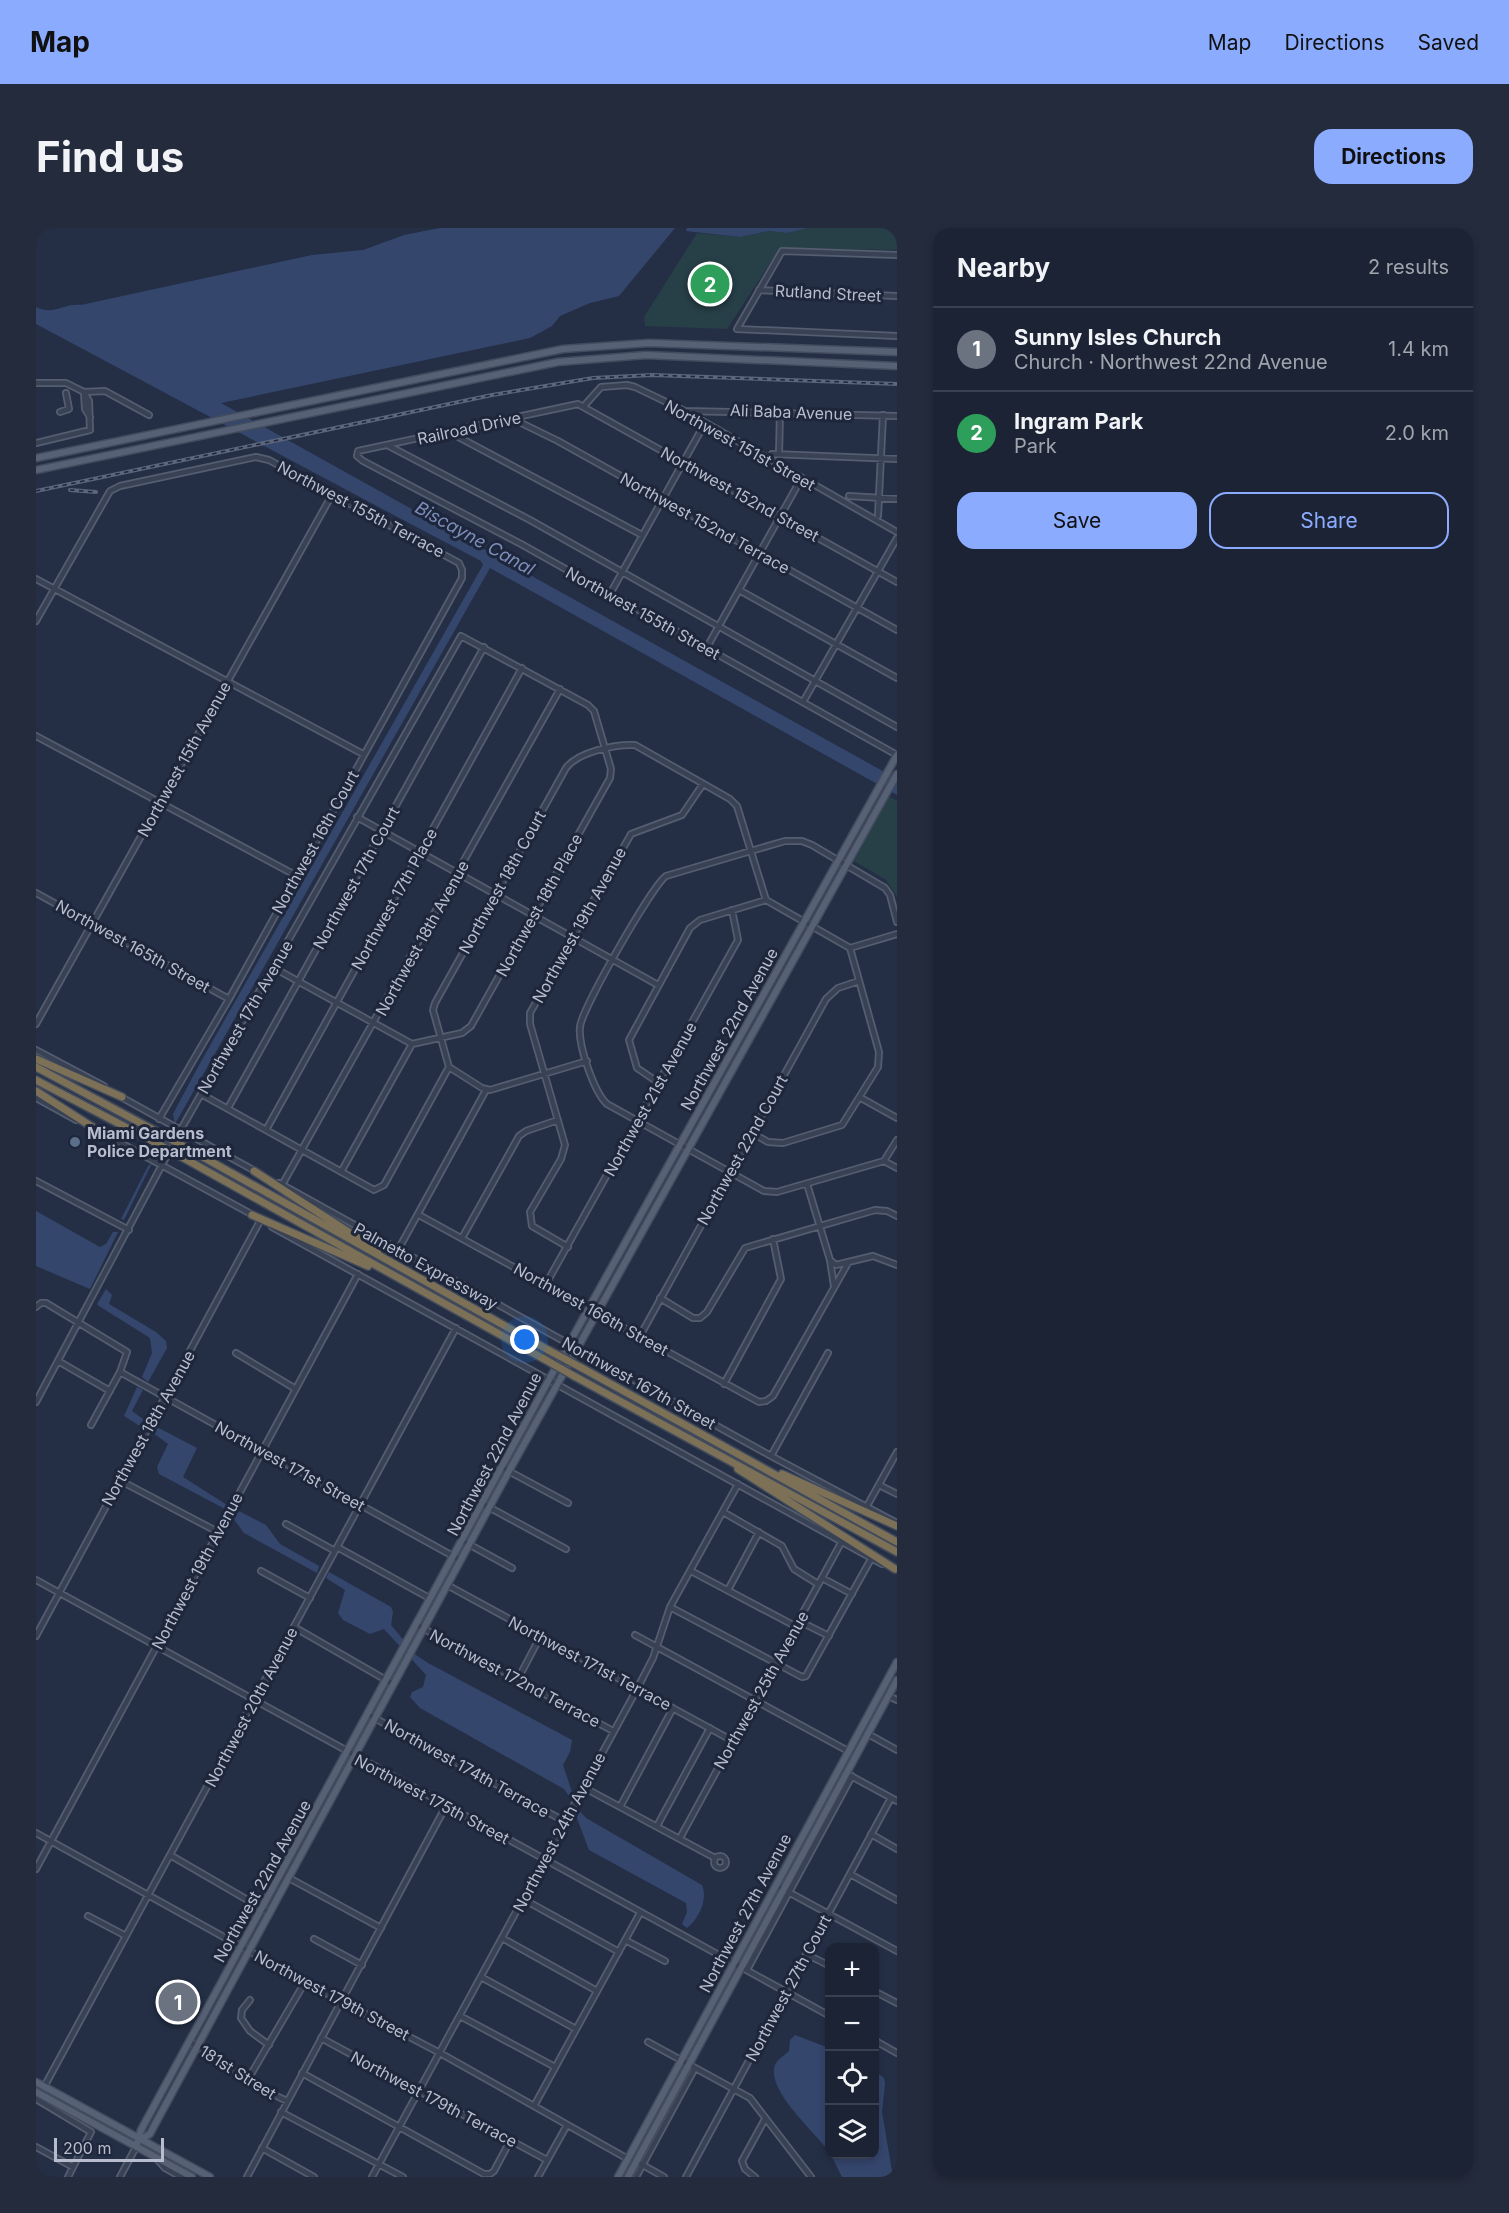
<!DOCTYPE html>
<meta charset="utf-8">
<style>
:root{--surface:#1b2334;--page:#242b3c;--text:#f1f3f6;--muted:#a0a4ac;--line:#39404f;--accent:#8babff}
body{margin:0;font-family:Inter,sans-serif;background:var(--page);color:var(--text)}
.controls{position:absolute;right:18px;bottom:18px;display:grid;overflow:hidden;border-radius:12px;box-shadow:0 3px 9px #0003}
.controls button{width:54px;height:54px;display:grid;place-items:center;padding:0;border:0;border-bottom:2px solid var(--line);background:var(--surface);color:var(--text);font:30px sans-serif}
.scale{position:absolute;left:18px;bottom:15px;width:110px;box-sizing:border-box;padding-left:6px;border:3px solid #b7bdce;border-top:0;font-size:16px;line-height:21px;white-space:nowrap;color:#b7bdce;-webkit-text-stroke:4px #1e263b;paint-order:stroke}
.you{position:absolute;left:489px;top:1112px;width:21px;height:21px;margin:-15px;border:4px solid #fff;border-radius:50%;background:#1a73e8;box-shadow:0 0 0 9px #1a73e833}
.badge{display:grid;place-items:center;width:39px;height:39px;border-radius:50%;background:var(--accent);color:#fff;font-size:20px;font-weight:700}
.pin{position:absolute;translate:-50% -50%;border:3px solid #fff;box-shadow:0 2px 6px #0006}
.list{margin:0;padding:0;list-style:none}
h2{display:flex;justify-content:space-between;align-items:center;height:78px;margin:0;padding:0 24px;font-size:26px}
h2 small{font-size:20px;font-weight:400;color:var(--muted)}
.list li{display:grid;grid-template-columns:39px 1fr auto;gap:18px;align-items:center;box-sizing:border-box;height:84px;padding:0 24px;border-top:2px solid var(--line)}
.list b{display:block;font-size:22px;white-space:nowrap}
.list p{margin:0;font-size:20px;white-space:nowrap;color:var(--muted)}
.list em{font-size:20px;font-style:normal;color:var(--muted)}
.actions{display:flex;gap:12px;padding:18px 24px}
.actions a{flex:1;padding:14px 0;border:2px solid var(--accent);border-radius:18px;text-align:center;font-size:21px;color:var(--accent)}
.actions .main{background:var(--accent);color:#111}
.icon{flex:none;width:33px;height:33px;fill:none;stroke:currentColor;stroke-width:2;stroke-linecap:round;stroke-linejoin:round}
.map{position:relative;flex:none;width:861px;height:1949px;overflow:hidden;border-radius:18px}
header{display:flex;align-items:center;gap:36px;box-sizing:border-box;height:84px;padding:0 30px;background:var(--accent);color:#111}
header strong{font-size:28px}
nav{display:flex;gap:33px;margin-inline-start:auto;font-size:21px}
.intro{display:flex;align-items:center;justify-content:space-between;box-sizing:border-box;height:144px;padding:0 36px}
h1{margin:0;font-size:42px}
.button{padding:15px 27px;border-radius:18px;background:var(--accent);color:#111;font-size:21px;font-weight:700}
main{display:flex;gap:36px;padding:0 36px}
aside{flex:1;background:var(--surface);border-radius:18px;box-shadow:0 3px 9px #0003}
.map>svg:first-child{display:block}
.green{fill:#273f47}
.water{fill:#35466d}
.lines{fill:none;stroke-linecap:round;stroke-linejoin:round}
.minor-casing{stroke:#555d70;stroke-width:8}
.major-casing{stroke:#434b5e;stroke-width:9}
.highway-casing{stroke:#414a5d;stroke-width:10}
.minor{stroke:#394255;stroke-width:4.5}
.major{stroke:#576175;stroke-width:6}
.highway{stroke:#7c7156;stroke-width:7}
.rail-casing{stroke:#5b657c;stroke-width:4}
.rail{stroke:#1e263b;stroke-width:1.5;stroke-dasharray:4.5;stroke-linecap:butt}
.highway-bridge-casing{stroke:#414a5d;stroke-width:10;stroke-linecap:butt}
.highway-bridge{stroke:#7c7156;stroke-width:7}
.service-dot{fill:#5c6f8a;stroke:#1e263b;stroke-width:2}
.labels{text-anchor:middle;dominant-baseline:central;stroke-width:6;stroke-linejoin:round;paint-order:stroke}
.street-label{font-size:16px;fill:#b7bdce;stroke:#1e263b}
.poi-label{font-size:16px;font-weight:bold;fill:#b7bdce;stroke:#1e263b;text-anchor:start}
.water-label{font-size:18px;font-style:italic;fill:#7c8eb9;stroke:#1e263b}
</style>
<header>
<strong>Map</strong>
<nav><a>Map</a><a>Directions</a><a>Saved</a></nav>
</header>
<div class="intro"><h1>Find us</h1><a class="button">Directions</a></div>
<main>
<div class="map">
<svg width="861" height="1949" viewBox="0 0 861 1949">
<rect width="100%" height="100%" fill="#242f46"/>
<path class="green" d="M 772,0 L 861,0 L 861,22 L 744,20 L 691,101 L 609,98 L 608,89 L 661,5 L 704,9 L 733,3 L 751,5 Z
M 852,568 L 861,573 L 861,669 L 850,652 L 818,633 Z"/>
<path class="water" d="M 404,0 L 639,0 L 583,68 L 554,75 L 524,88 L 516,98 L 494,110 L 185,175 L 861,551 L 861,567 L 454,340 L 139,896 L 137,886 L 163,837 L 447,337 L 445,333 C 296,255 149,175 0,96 L 0,79 C 18,88 27,75 45,77 L 276,27 L 327,22 L 368,7 Z
M 651,0 L 772,0 L 751,5 L 733,3 L 704,9 L 650,3 Z
M 116,935 L 88,992 L 85,991 L 112,938 Z
M 0,983 L 64,1019 L 70,1016 L 77,1004 L 82,1004 L 54,1061 L 0,1038 Z
M 70,1061 L 76,1067 L 73,1076 L 120,1104 L 130,1113 L 131,1120 L 112,1154 L 106,1149 L 116,1125 L 114,1110 L 63,1078 L 61,1076 Z
M 101,1159 L 107,1162 L 96,1183 L 111,1194 L 107,1200 L 88,1188 Z
M 119,1198 L 161,1220 L 147,1249 L 191,1277 L 189,1281 L 123,1246 L 121,1239 L 132,1216 L 116,1204 Z
M 201,1282 L 230,1297 L 244,1316 L 283,1338 L 281,1345 L 208,1305 L 197,1290 Z
M 293,1344 L 355,1379 L 357,1384 L 355,1397 L 380,1427 L 392,1435 L 536,1512 L 534,1524 L 527,1537 L 537,1567 L 535,1571 L 528,1561 L 384,1480 L 374,1469 L 376,1464 L 387,1459 L 390,1447 L 348,1401 L 334,1406 L 307,1392 L 302,1385 L 309,1362 L 290,1350 Z
M 541,1580 L 550,1590 L 666,1657 C 672,1672 663,1690 651,1700 L 646,1696 L 651,1684 L 650,1675 L 553,1622 L 539,1585 Z
M 759,1807 L 793,1820 L 793,1924 C 779,1904 735,1867 738,1841 C 739,1832 748,1828 753,1823 L 754,1812 Z
M 839,1843 L 848,1850 L 849,1856 L 846,1884 L 857,1949 L 806,1949 L 795,1927 L 838,1926 Z"/>
<g class="lines">
<defs>
<path id="minor" d="M 861,27 L 746,23 L 701,101 L 861,108
M 723,62 L 861,68
M 0,155 L 30,155 L 48,164 L 69,163 L 113,187
M 48,164 L 49,181 L 54,189
M 548,178 L 565,159 L 591,157 L 599,159 L 649,183 L 861,304
M 649,183 L 861,188
M 24,184 L 33,181 L 30,165
M 475,190 L 522,213 L 861,402
M 413,204 L 606,307
M 0,215 L 54,202 L 53,173 L 48,164
M 353,218 L 494,292 L 861,499
M 736,226 L 861,231
M 743,226 L 744,184
M 813,268 L 861,271
M 842,288 L 847,187
M 0,351 L 327,526
M 703,362 L 861,450
M 574,366 L 669,195
M 0,393 L 74,263 L 84,258 L 220,229 L 233,232 L 423,335 L 426,342 L 426,350 L 193,771 L 123,891
M 670,421 L 765,251
M 767,474 L 861,310
M 0,508 L 261,648
M 861,527 L 485,316 L 327,233 L 321,228 L 322,223 L 542,176 L 861,354
M 321,589 L 622,757
M 0,665 L 193,771
M 730,672 L 814,720
M 861,694 L 854,667 L 849,660 L 776,617 L 766,613 L 749,613 L 630,648 C 616,658 545,782 544,799 C 542,817 558,864 571,876 L 728,963 L 741,964 L 848,933 L 861,912
M 814,720 L 861,706
M 0,796 L 297,265
M 0,822 L 68,858
M 551,833 L 454,862 L 446,860 L 413,839 L 397,782 L 399,775 L 530,540 C 542,524 579,516 599,517 L 694,571 L 701,578 L 730,672
M 623,855 L 601,840 L 593,812 L 654,700 L 664,692 L 730,672
M 165,866 L 338,962 L 348,957 L 413,839
M 85,869 L 219,943
M 0,870 L 40,892
M 825,870 L 861,890
M 192,880 L 448,419
M 61,902 L 217,987
M 230,902 L 486,440
M 716,905 L 732,914 L 747,915 L 806,897 L 842,839 L 843,824 L 814,720
M 848,933 L 861,940
M 305,944 L 376,816
M 0,953 L 93,1002
M 243,955 L 735,1228 L 861,1295
M 771,956 L 794,1032 L 798,1058
M 246,957 L 524,461
M 383,987 L 723,1174 L 730,1173 L 737,1168 L 812,1035
M 236,999 L 846,1336
M 426,1010 L 483,908 L 490,903 L 522,892
M 532,1019 L 496,998 L 494,984 L 525,931 L 529,917 L 494,796 L 494,785 L 595,606 L 646,587 L 667,556
M 362,1022 L 450,862
M 794,1032 L 800,1037 L 837,1028 L 861,1037
M 510,1056 L 702,712 L 696,682
M 624,1070 L 657,1090 L 664,1090 L 671,1084 L 709,1020 L 839,982 L 851,983 L 861,988
M 0,1079 L 5,1075 L 10,1075 L 91,1124 L 84,1144 L 55,1197
M 604,1108 L 790,771 L 802,760 L 823,753
M 200,1125 L 258,1160
M 22,1133 L 74,1163
M 84,1144 L 424,1332
M 688,1156 L 745,1051 L 737,1011
M 0,1174 L 144,903 L 425,408 L 552,477 L 558,483 L 575,541 L 574,550 L 435,798 L 426,805 L 376,816 L 238,740
M 735,1228 L 792,1125
M 467,1240 L 532,1275
M 83,1252 L 182,1304
M 843,1257 L 861,1266
M 447,1276 L 530,1321
M 831,1278 L 861,1224
M 687,1284 L 746,1318 L 758,1341 L 782,1356
M 250,1296 L 299,1323
M 427,1313 L 476,1340
M 301,1319 L 395,1371
M 225,1343 L 274,1370
M 655,1343 L 759,1398
M 786,1350 L 816,1366
M 0,1352 L 794,1788
M 411,1357 L 697,1513
M 692,1362 L 723,1304
M 634,1379 L 766,1449 L 770,1448 L 835,1331
M 763,1393 L 793,1408
M 381,1397 L 577,1503
M 258,1399 L 357,1456
M 599,1407 L 812,1523
M 0,1408 L 224,993
M 482,1451 L 504,1409
M 852,1468 L 861,1472
M 333,1487 L 528,1593
M 832,1506 L 861,1522
M 815,1548 L 861,1573
M 547,1559 L 679,1630
M 584,1579 L 637,1480
M 621,1598 L 674,1500
M 0,1605 L 269,1754 L 404,1825 L 592,1931
M 835,1606 L 861,1621
M 644,1610 L 806,1313
M 134,1627 L 234,1685
M678 1634a6 6 0 1 1 12 0a6 6 0 1 1-12 0Z
M 0,1641 L 322,1046
M 814,1646 L 861,1672
M 253,1650 L 345,1700
M 745,1660 L 861,1723
M 487,1671 L 583,1724
M 52,1688 L 90,1708
M 466,1710 L 561,1763
M 278,1711 L 326,1737
M 589,1712 L 629,1733
M 770,1726 L 794,1738
M 711,1742 L 816,1548
M 445,1749 L 540,1801
M 838,1763 L 861,1775
M 214,1772 L 206,1782 L 205,1790 L 214,1803 L 233,1817
M 424,1788 L 519,1839
M 285,1810 L 511,1932
M 838,1812 L 861,1825
M 154,1814 C 187,1833 216,1857 251,1873
M 612,1814 L 714,1870 L 775,1949
M 266,1845 L 448,1946 L 454,1946 L 458,1943 L 474,1913
M 211,1853 L 269,1754
M 8,1859 L 420,1100
M 0,1871 L 55,1904 L 32,1949
M 498,1878 L 604,1685
M 245,1884 L 367,1949
M 0,1919 L 37,1939
M 226,1920 L 278,1949
M 121,1931 L 129,1940 L 145,1949
M 605,1936 L 628,1949
M 84,1949 L 100,1919
M 211,1949 L 410,1578
M 336,1949 L 601,1461 L 617,1430 L 634,1379 L 702,1256
M 502,1949 L 531,1897
M 600,1949 L 659,1840
M 650,1949 L 855,1570
M 719,1949 L 709,1941 L 706,1933 L 729,1891"/>
<path id="major" d="M 0,230 L 527,121 L 613,115 L 861,124
M 0,242 L 522,134 L 610,127 L 861,138
M 0,1854 L 174,1949
M 0,1864 L 156,1949
M 105,1911 L 114,1906 L 117,1900 L 473,1243 L 861,546
M 100,1919 L 105,1902 L 510,1157 L 861,527
M 582,1949 L 861,1434
M 592,1949 L 861,1452"/>
<path id="highway" d="M 0,831 L 86,869
M 0,839 L 125,906
M 0,852 L 120,915
M 0,863 L 61,902
M 149,919 L 514,1123
M 144,928 L 508,1131
M 218,943 L 342,1023
M 216,987 L 332,1038
M 544,1139 L 861,1314
M 538,1148 L 861,1324
M 702,1241 L 859,1341
M 746,1246 L 861,1298"/>
</defs>
<use href="#minor" class="minor-casing"/>
<use href="#major" class="major-casing"/>
<use href="#highway" class="highway-casing"/>
<use href="#minor" class="minor"/>
<use href="#major" class="major"/>
<use href="#highway" class="highway"/>
<defs>
<path id="rail" d="M 34,262 L 60,264
M 0,263 L 456,167 L 557,150 L 616,147 L 861,156"/>
</defs>
<use href="#rail" class="rail-casing"/>
<use href="#rail" class="rail"/>
<defs>
<path id="highway-bridge" d="M 125,906 L 149,919
M 120,915 L 144,928
M 514,1123 L 544,1139
M 508,1131 L 538,1148"/>
</defs>
<use href="#highway-bridge" class="highway-bridge-casing"/>
<use href="#highway-bridge" class="highway-bridge"/>
</g>
<circle class="service-dot" cx="39" cy="914" r="6"/>
<g class="labels">
<g class="street-label">
<text transform="translate(792 65) rotate(3)">Rutland Street</text>
<text transform="translate(755 184) rotate(2)">Ali Baba Avenue</text>
<text transform="translate(433 200) rotate(-12)">Railroad Drive</text>
<text transform="translate(704 217) rotate(29)">Northwest 151st Street</text>
<text transform="translate(704 266) rotate(29)">Northwest 152nd Street</text>
<text transform="translate(325 281) rotate(28)">Northwest 155th Terrace</text>
<text transform="translate(669 295) rotate(29)">Northwest 152nd Terrace</text>
<text transform="translate(607 385) rotate(29)">Northwest 155th Street</text>
<text transform="translate(148 531) rotate(-61)">Northwest 15th Avenue</text>
<text transform="translate(279 614) rotate(-61)">Northwest 16th Court</text>
<text transform="translate(320 650) rotate(-61)">Northwest 17th Court</text>
<text transform="translate(466 654) rotate(-61)">Northwest 18th Court</text>
<text transform="translate(358 671) rotate(-61)">Northwest 17th Place</text>
<text transform="translate(503 677) rotate(-61)">Northwest 18th Place</text>
<text transform="translate(543 697) rotate(-61)">Northwest 19th Avenue</text>
<text transform="translate(386 710) rotate(-61)">Northwest 18th Avenue</text>
<text transform="translate(97 718) rotate(29)">Northwest 165th Street</text>
<text transform="translate(209 789) rotate(-60)">Northwest 17th Avenue</text>
<text transform="translate(693 801) rotate(-61)">Northwest 22nd Avenue</text>
<text transform="translate(614 871) rotate(-61)">Northwest 21st Avenue</text>
<text transform="translate(706 922) rotate(-61)">Northwest 22nd Court</text>
<text transform="translate(390 1038) rotate(29)">Palmetto Expressway</text>
<text transform="translate(555 1081) rotate(29)">Northwest 166th Street</text>
<text transform="translate(603 1155) rotate(29)">Northwest 167th Street</text>
<text transform="translate(112 1200) rotate(-61)">Northwest 18th Avenue</text>
<text transform="translate(458 1226) rotate(-62)">Northwest 22nd Avenue</text>
<text transform="translate(254 1238) rotate(29)">Northwest 171st Street</text>
<text transform="translate(161 1343) rotate(-62)">Northwest 19th Avenue</text>
<text transform="translate(554 1435) rotate(28)">Northwest 171st Terrace</text>
<text transform="translate(479 1450) rotate(28)">Northwest 172nd Terrace</text>
<text transform="translate(725 1462) rotate(-61)">Northwest 25th Avenue</text>
<text transform="translate(215 1479) rotate(-62)">Northwest 20th Avenue</text>
<text transform="translate(431 1540) rotate(29)">Northwest 174th Terrace</text>
<text transform="translate(396 1571) rotate(28)">Northwest 175th Street</text>
<text transform="translate(523 1604) rotate(-62)">Northwest 24th Avenue</text>
<text transform="translate(226 1653) rotate(-61)">Northwest 22nd Avenue</text>
<text transform="translate(709 1685) rotate(-62)">Northwest 27th Avenue</text>
<text transform="translate(752 1760) rotate(-62)">Northwest 27th Court</text>
<text transform="translate(296 1767) rotate(28)">Northwest 179th Street</text>
<text transform="translate(202 1844) rotate(32)">181st Street</text>
<text transform="translate(398 1871) rotate(28)">Northwest 179th Terrace</text>
</g>
<g class="poi-label">
<text x="51" y="905">Miami Gardens<tspan x="51" dy="18">Police Department</tspan></text>
</g>
<g class="water-label">
<text transform="translate(439 310) rotate(29)">Biscayne Canal</text>
</g>
</g>
</svg>
<div class="controls">
<button>+</button>
<button>−</button>
<button><svg class="icon" aria-label="locate" viewBox="0 0 24 24"><circle cx="12" cy="12" r="6"/><path d="M12 2v4M12 18v4M2 12h4M18 12h4"/></svg></button>
<button><svg class="icon" aria-label="layers" viewBox="0 0 24 24"><path d="M12 4l9 5-9 5-9-5zM3 14l9 5 9-5"/></svg></button>
</div>
<div class="scale">200 m</div>
<div class="you"></div>
<div class="pin badge" style="left:142px;top:1774px;background:#6b7280">1</div>
<div class="pin badge" style="left:674px;top:56px;background:#2e9e5b">2</div>
</div>
<aside>
<h2>Nearby<small>2 results</small></h2>
<ul class="list">
<li><span class="badge" style="background:#6b7280">1</span><div><b>Sunny Isles Church</b><p>Church · Northwest 22nd Avenue</p></div><em>1.4 km</em></li>
<li><span class="badge" style="background:#2e9e5b">2</span><div><b>Ingram Park</b><p>Park</p></div><em>2.0 km</em></li>
</ul>
<div class="actions"><a class="main">Save</a><a>Share</a></div>
</aside>
</main>
